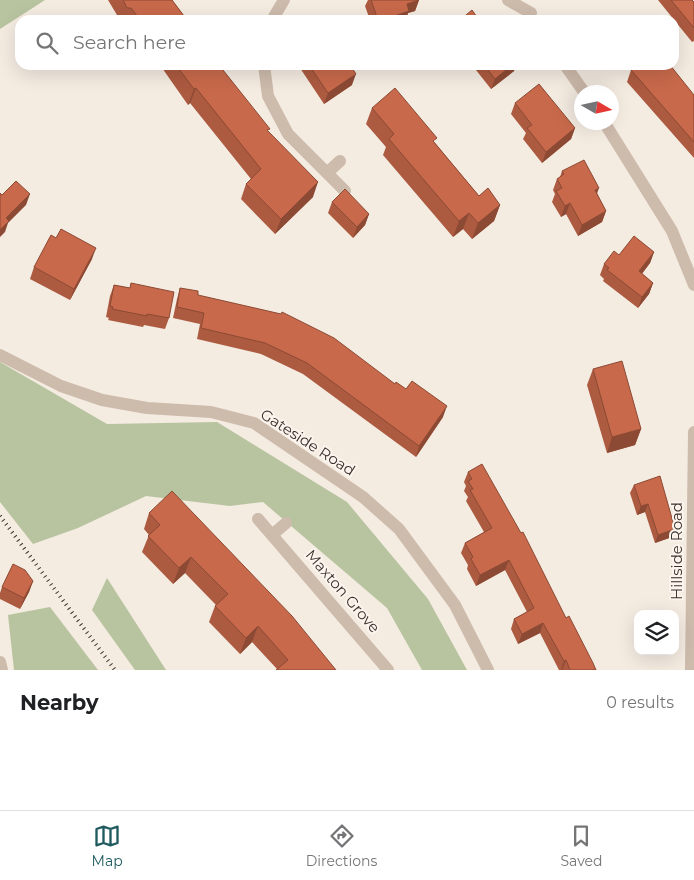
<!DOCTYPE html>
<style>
:root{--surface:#fff;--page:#f2f2f2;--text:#202124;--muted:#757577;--line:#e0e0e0;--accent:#1f5a5e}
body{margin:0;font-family:Montserrat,sans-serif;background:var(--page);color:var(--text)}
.controls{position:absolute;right:15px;bottom:15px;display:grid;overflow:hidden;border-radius:10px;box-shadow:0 5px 20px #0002}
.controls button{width:45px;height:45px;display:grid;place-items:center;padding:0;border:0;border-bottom:1px solid var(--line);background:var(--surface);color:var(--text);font:25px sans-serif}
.compass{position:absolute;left:574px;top:85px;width:45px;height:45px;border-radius:50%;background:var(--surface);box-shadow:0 5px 20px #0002;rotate:99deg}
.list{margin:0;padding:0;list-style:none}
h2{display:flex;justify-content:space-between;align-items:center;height:65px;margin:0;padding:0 20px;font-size:21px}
h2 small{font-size:16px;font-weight:400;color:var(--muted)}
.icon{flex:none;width:28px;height:28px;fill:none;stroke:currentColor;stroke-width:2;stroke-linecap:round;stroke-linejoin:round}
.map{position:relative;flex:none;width:694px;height:670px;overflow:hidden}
.search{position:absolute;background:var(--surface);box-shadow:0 5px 20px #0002;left:15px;right:15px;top:15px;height:55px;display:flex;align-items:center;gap:12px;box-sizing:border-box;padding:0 18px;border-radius:15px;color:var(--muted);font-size:19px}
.sheet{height:140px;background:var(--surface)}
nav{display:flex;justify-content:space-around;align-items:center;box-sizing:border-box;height:70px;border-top:1px solid var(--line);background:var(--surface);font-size:14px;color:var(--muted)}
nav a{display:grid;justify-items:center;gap:2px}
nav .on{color:var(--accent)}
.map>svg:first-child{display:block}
.green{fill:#b8c4a0}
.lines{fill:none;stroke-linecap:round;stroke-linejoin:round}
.street{stroke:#cdbbac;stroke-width:12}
.rail{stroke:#3b302b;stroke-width:4;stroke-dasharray:1 4;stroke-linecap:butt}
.wall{fill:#ac5a40}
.shaded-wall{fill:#8c4a34}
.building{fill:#c8694b;stroke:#8c4a34}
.labels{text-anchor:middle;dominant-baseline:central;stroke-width:4;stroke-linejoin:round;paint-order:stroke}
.street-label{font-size:15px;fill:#3b302b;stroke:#fbf5ee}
</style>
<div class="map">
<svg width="694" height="670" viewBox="0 0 694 670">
<rect width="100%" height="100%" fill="#f4ebe1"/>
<path class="green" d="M 0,0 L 45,0 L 0,29 Z
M 0,362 L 107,424 L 217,422 L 347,502 L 428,599 L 467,670 L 422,670 L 387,608 L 263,502 L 230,506 L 146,496 L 78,528 L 33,544 L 0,502 Z
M 107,578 L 166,670 L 135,670 L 92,610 Z
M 50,607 L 98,670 L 14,670 L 8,615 Z"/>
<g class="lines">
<path class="street" d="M 508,0 L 531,13
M 272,20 L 284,0
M 264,65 L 268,96 L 288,134 L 345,191
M 565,65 L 584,92
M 604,122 L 672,231 L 694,285
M 327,173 L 340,161
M 0,355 L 61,386 L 102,400 L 147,408 L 211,412 L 254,423 L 363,497 L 399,529 L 455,605 L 488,670
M 258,519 L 388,670
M 272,535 L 286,523
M 0,662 L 2,670
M 691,670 L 694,432"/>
<path class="rail" d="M 0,516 L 115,670"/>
</g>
<path class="wall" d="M 108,0 L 172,0 L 187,20 L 120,20 Z
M 368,0 L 419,0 L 415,11 L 408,13 L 406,20 L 370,20 L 365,6 Z
M 658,0 L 692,0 L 694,2 L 694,41 L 692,42 Z
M 160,65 L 219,65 L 268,132 L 313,197 L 275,234 L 241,199 L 246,184 L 251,179 L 190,103 L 188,105 Z
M 298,65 L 350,65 L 352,85 L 324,104 Z
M 472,65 L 516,65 L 514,71 L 491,89 Z
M 631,70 L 694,95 L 694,158 L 627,82 Z
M 515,103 L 575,128 L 571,139 L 542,163 L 523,139 L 526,133 L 511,114 Z
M 372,108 L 435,143 L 479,196 L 500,205 L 494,221 L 472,239 L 463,229 L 453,237 L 383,155 L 386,147 L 366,124 Z
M 562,171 L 597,194 L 606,211 L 602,222 L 578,236 L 566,214 L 561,217 L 552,202 L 555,194 L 553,190 L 557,179 L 560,177 Z
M 332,202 L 369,214 L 365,225 L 353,238 L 328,213 Z
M 56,238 L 92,259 L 70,300 L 30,279 L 34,267 Z
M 654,252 L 650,263 L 642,274 L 653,283 L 649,294 L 638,308 L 603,281 L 604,279 L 600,275 L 604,264 L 619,255 Z
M 131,283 L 169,318 L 165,329 L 144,325 L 143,327 L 108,320 L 109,318 L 106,317 L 110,296 L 114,285 L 130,288 Z
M 180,288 L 395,384 L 443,417 L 416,457 L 303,374 L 261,354 L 197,339 L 200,324 L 173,318 L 177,299 Z
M 593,369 L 641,429 L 635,445 L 607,453 L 587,385 Z
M 468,472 L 566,618 L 596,670 L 559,670 L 540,633 L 518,644 L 511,629 L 514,619 L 527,612 L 505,570 L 476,586 L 467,569 L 468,565 L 461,553 L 465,543 L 484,532 L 466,501 L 468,497 L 464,491 L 466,486 L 464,482 Z
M 634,485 L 675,529 L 672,537 L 655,543 L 645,512 L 637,515 L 630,493 Z
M 149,513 L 336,670 L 277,669 L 252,642 L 240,654 L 209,622 L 215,606 L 216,605 L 185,573 L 173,584 L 142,552 L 149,535 L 144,529 Z
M 33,581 L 29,592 L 20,609 L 0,599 L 0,593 L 2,587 Z"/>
<path class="shaded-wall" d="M 419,0 L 415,11 L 408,13 L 406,20 L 383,20 L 407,4 Z
M 512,65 L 516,65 L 514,71 L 491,89 L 495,79 Z
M 356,74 L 352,85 L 324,104 L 328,93 Z
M 196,88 L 190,103 L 188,105 L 194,89 Z
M 575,128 L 571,139 L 542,163 L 546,152 Z
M 318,182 L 313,197 L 275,234 L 281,219 Z
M 599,188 L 595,199 L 595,190 Z
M 30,194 L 26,205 L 8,223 L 5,232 L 0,237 L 0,230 L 6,218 Z
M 570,203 L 566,214 L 561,217 L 565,206 Z
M 500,205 L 494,221 L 472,239 L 478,223 Z
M 606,211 L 602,222 L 578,236 L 582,225 Z
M 469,213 L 463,229 L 453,237 L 459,221 Z
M 369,214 L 365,225 L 353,238 L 357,227 Z
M 96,248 L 92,259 L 70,300 L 74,289 Z
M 654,252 L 650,263 L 635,282 L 639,271 Z
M 653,283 L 649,294 L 638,308 L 642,297 Z
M 447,406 L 443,417 L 416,457 L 419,446 Z
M 641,429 L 635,445 L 607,453 L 612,437 Z
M 648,504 L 645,512 L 637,515 L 641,506 Z
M 675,529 L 672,537 L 655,543 L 658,535 Z
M 191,557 L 185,573 L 173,584 L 179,568 Z
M 509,560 L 505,570 L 476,586 L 480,575 Z
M 33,581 L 29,592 L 20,609 L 24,598 Z
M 543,623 L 540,633 L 518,644 L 522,634 Z
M 258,626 L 252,642 L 240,654 L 246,638 Z
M 566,660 L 562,670 L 561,670 L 564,661 Z"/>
<path class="building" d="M 123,0 L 172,0 L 187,20 L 140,20 L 131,8 L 127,8 Z
M 371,0 L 419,0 L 407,4 L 409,11 L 383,20 L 378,20 Z
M 671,0 L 692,0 L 694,2 L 694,28 Z
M 472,10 L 479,20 L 460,20 Z
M 176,65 L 219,65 L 270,129 L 267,130 L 318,182 L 281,219 L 246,184 L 261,169 L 196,88 L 194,89 Z
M 309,65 L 350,65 L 356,74 L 328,93 Z
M 484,65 L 512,65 L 495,79 Z
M 638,65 L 670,65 L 694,95 L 694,142 L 631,70 Z
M 539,84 L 575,128 L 546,152 L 527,128 L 532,125 L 515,103 Z
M 395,88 L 437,138 L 433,141 L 479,196 L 488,188 L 500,205 L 478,223 L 469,213 L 459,221 L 389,139 L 394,134 L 372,108 Z
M 584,160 L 599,188 L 595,190 L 606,211 L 582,225 L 570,203 L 565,206 L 556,191 L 562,188 L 557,179 L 564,174 L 562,171 Z
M 16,181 L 30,194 L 6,218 L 9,221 L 0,230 L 0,193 L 2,195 Z
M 345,189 L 369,214 L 357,227 L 332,202 Z
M 61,229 L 96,248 L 74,289 L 34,267 L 51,235 L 56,238 Z
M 634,236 L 654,252 L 639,271 L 653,283 L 642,297 L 607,270 L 609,268 L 604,264 L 614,251 L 619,255 Z
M 131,283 L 174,292 L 169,318 L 147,314 L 147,316 L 112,309 L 113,307 L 110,306 L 114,285 L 130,288 Z
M 180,288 L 198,291 L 198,295 L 281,314 L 282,312 L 334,338 L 395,384 L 396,382 L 406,389 L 412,381 L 447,406 L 419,446 L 307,363 L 265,343 L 201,328 L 204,313 L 177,307 Z
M 622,361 L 641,429 L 612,437 L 593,369 Z
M 482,464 L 521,533 L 523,532 L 566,618 L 569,616 L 593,663 L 596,670 L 570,670 L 566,660 L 564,661 L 543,623 L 522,634 L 514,619 L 534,608 L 509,560 L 480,575 L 471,559 L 473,557 L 465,543 L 492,528 L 470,490 L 473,489 L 468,481 L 472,479 L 468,472 Z
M 660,476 L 675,529 L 658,535 L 648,504 L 641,506 L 634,485 Z
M 172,491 L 292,616 L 336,670 L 276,670 L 288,660 L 258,626 L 246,638 L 215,606 L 228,594 L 191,557 L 179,568 L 148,536 L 160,525 L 149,513 Z
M 13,564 L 25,570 L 33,581 L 24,598 L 2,587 Z"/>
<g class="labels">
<g class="street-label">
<text transform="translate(308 442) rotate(33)">Gateside Road</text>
<text transform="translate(676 551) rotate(-90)">Hillside Road</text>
<text transform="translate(343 591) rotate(49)">Maxton Grove</text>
</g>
</g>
</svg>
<div class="controls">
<button><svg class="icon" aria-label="layers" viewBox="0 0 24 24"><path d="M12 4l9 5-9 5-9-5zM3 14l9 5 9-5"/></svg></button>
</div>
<svg class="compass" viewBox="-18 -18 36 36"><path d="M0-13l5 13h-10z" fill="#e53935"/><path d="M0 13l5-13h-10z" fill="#757577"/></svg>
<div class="search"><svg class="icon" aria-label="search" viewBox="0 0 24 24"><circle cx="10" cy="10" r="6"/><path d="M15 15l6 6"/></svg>Search here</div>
</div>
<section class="sheet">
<h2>Nearby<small>0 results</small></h2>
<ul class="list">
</ul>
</section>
<nav>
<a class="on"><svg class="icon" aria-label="map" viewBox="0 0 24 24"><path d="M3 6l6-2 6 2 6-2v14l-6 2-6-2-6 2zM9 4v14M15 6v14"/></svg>Map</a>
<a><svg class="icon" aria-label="directions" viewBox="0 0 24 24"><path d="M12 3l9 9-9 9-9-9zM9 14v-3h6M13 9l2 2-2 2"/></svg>Directions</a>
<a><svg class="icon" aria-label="saved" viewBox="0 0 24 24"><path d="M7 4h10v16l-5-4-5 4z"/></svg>Saved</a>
</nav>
